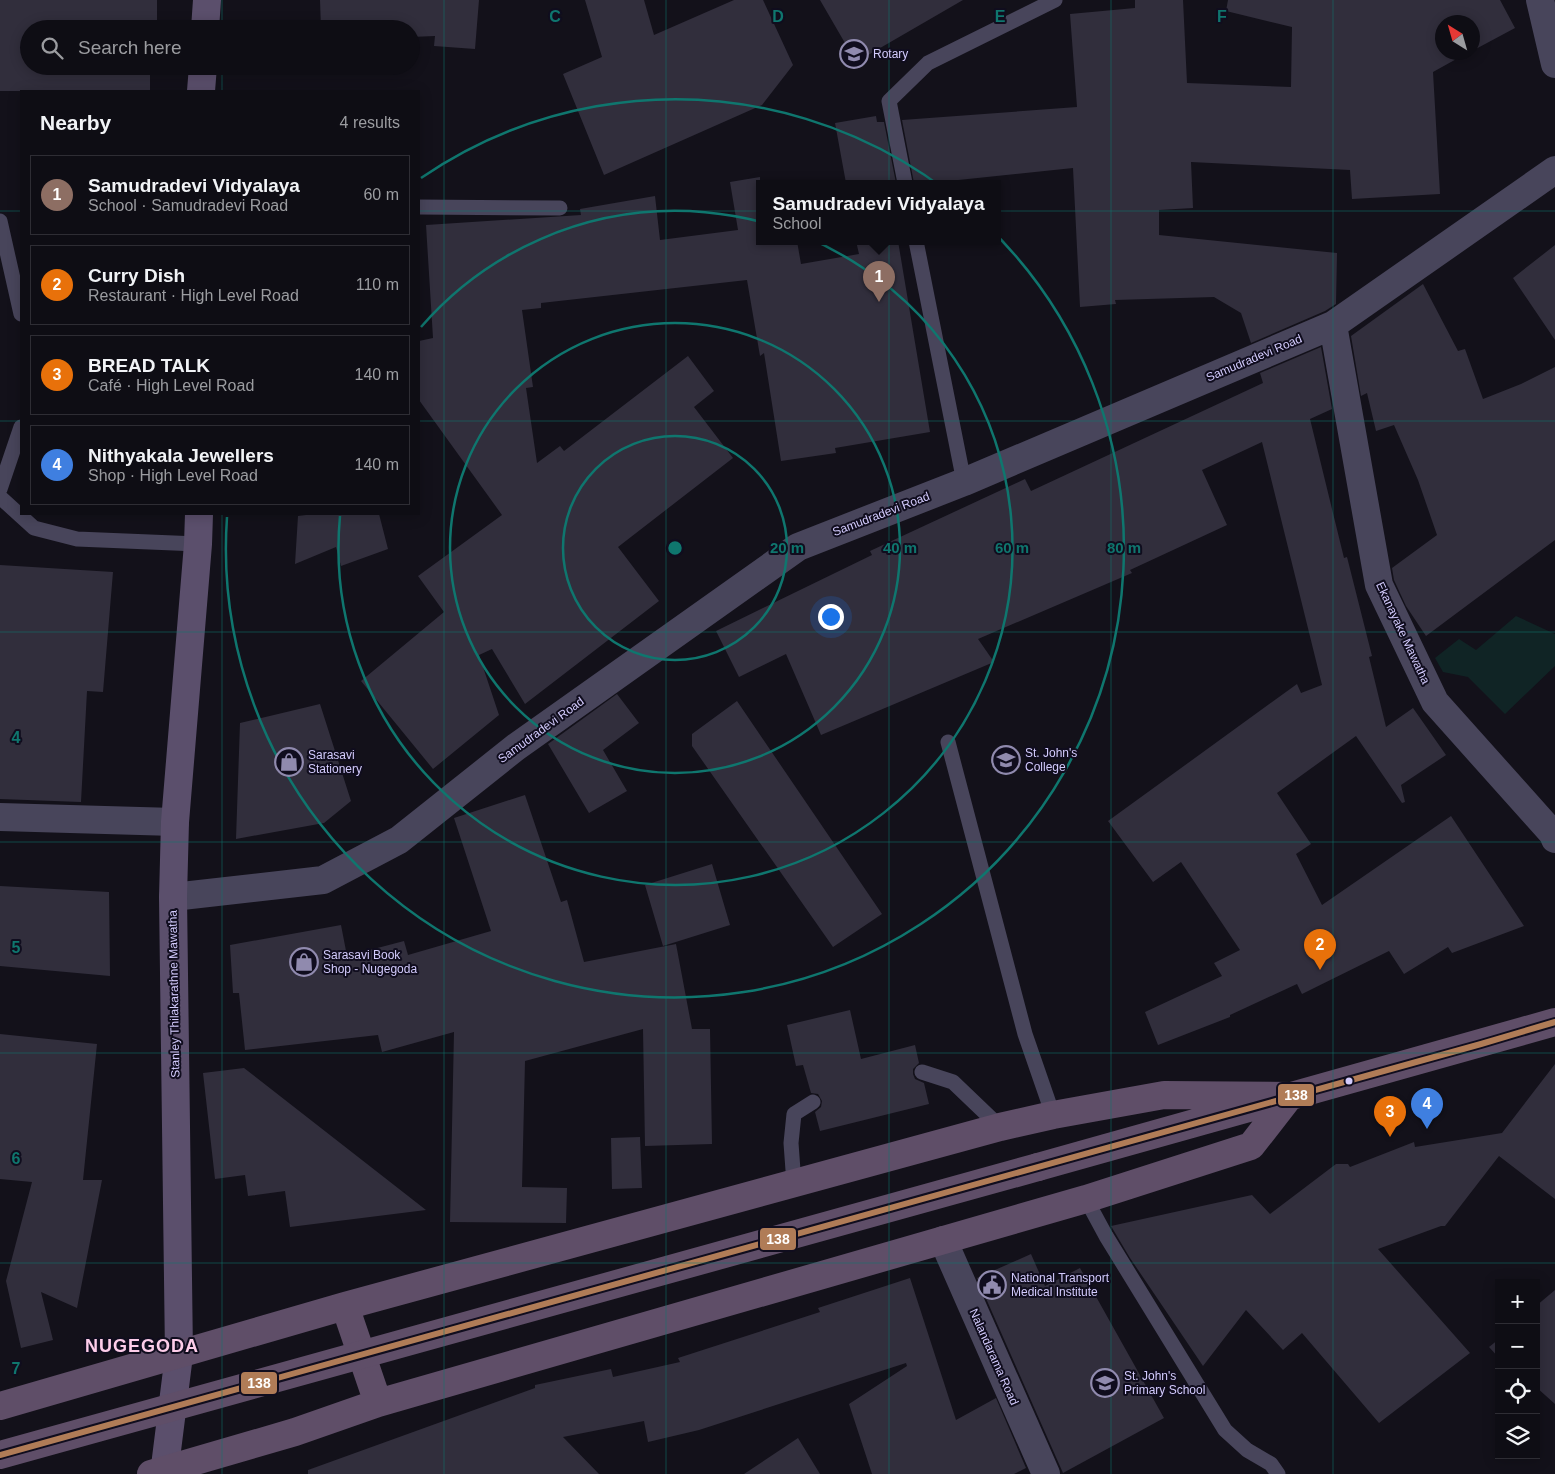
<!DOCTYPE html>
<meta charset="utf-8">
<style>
:root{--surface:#0e0d14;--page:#17161d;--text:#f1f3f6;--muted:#9b9ca0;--line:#2e2d34;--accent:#7c3aed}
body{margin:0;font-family:Helvetica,sans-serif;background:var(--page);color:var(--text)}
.controls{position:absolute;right:15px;bottom:15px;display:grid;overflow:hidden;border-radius:0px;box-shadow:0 2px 12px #0003}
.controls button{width:45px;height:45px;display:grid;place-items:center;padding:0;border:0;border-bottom:1px solid var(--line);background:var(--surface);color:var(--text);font:25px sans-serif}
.compass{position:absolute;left:1435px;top:15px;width:45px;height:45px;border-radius:50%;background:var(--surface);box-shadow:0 2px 12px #0003;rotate:323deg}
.you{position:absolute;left:830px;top:616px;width:18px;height:18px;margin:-12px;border:4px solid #fff;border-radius:50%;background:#1a73e8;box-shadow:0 0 0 8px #1a73e833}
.badge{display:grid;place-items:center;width:32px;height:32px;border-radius:50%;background:var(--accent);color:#fff;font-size:16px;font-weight:700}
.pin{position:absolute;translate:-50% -41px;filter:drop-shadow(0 1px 2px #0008)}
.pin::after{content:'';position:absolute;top:26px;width:18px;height:15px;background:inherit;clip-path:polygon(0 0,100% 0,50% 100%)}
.popup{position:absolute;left:756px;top:180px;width:245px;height:65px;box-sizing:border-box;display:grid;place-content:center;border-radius:0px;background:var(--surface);filter:drop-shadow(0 1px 4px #0005);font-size:16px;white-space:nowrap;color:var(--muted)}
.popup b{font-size:19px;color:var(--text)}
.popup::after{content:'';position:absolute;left:50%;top:100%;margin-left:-10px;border:10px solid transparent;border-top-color:var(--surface)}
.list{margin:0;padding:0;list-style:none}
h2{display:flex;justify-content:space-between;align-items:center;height:65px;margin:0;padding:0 20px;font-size:21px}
h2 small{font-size:16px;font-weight:400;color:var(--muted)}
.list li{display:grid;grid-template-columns:32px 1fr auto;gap:15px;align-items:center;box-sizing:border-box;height:80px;margin:0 10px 10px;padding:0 10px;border:1px solid var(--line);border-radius:0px}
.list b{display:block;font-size:19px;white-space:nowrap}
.list p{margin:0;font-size:16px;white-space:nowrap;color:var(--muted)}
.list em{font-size:16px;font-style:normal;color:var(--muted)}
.icon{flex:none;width:28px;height:28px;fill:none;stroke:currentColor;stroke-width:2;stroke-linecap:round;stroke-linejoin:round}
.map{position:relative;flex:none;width:1555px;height:1474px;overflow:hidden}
.search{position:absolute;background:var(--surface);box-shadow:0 2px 12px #0003;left:20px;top:20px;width:400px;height:55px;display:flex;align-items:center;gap:12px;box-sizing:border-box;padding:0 18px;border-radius:28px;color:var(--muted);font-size:19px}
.panel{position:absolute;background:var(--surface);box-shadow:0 2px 12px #0003;left:20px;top:90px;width:400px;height:425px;border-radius:0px}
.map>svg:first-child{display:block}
.green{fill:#102425}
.building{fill:#312e3c}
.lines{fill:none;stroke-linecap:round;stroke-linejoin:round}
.service{stroke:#48455b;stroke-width:15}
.minor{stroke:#48455b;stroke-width:28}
.primary{stroke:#5b4f6c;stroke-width:28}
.trunk{stroke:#5f4e68;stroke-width:28}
.trunk-bridge{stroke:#5f4e68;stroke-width:28}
.bus-1-casing{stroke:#100d1e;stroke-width:10}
.bus-1{stroke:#b07c57;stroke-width:6}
.grid{fill:none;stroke:#0f766e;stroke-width:1;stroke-opacity:0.55}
.ring{fill:none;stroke:#0f766e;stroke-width:2.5}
.bus-dot{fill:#d3cbfd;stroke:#100d1e;stroke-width:2}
.labels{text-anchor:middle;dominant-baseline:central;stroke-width:4;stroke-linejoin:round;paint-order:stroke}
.poi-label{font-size:12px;fill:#d3cbfd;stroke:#100d1e;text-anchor:start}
.street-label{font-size:12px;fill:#d3cbfd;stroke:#100d1e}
.district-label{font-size:18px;font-weight:bold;letter-spacing:1px;fill:#fdcde9;stroke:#100d1e}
.grid-label{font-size:16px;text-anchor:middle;font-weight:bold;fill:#0f766e;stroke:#100d1e;stroke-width:4;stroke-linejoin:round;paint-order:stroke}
.centre{fill:#0f766e;stroke:#100d1e;stroke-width:2.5}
.ring-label{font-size:15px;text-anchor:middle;font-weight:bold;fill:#0f766e;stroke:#100d1e;stroke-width:4;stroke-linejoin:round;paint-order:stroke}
.line-badge{stroke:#100d1e;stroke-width:2}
.badge-label{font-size:14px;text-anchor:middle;font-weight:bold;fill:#fff}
</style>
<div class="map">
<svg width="1555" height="1474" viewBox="0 0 1555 1474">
<rect width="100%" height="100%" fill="#13111a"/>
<path class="green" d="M 1516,616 L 1555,634 L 1555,666 L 1505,714 L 1468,677 L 1443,672 L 1435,658 L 1459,639 L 1476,650 Z"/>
<path class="building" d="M 0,0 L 157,0 L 157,29 L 29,29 L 29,66 L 150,66 L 150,91 L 0,91 Z
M 320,0 L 479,0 L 475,49 L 434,46 L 435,36 L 411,37 L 411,29 L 321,29 Z
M 585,0 L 644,0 L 654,35 L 734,0 L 763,0 L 793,65 L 762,105 L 604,175 L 563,74 L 602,57 Z
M 820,0 L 963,0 L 856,62 Z
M 1135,0 L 1183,0 L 1187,83 L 1291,87 L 1292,27 L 1226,11 L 1228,0 L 1500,0 L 1515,28 L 1472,51 L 1472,22 L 1442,22 L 1442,52 L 1469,52 L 1433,72 L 1440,194 L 1352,199 L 1350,170 L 1191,162 L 1193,208 L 1159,210 L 1159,235 L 1337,253 L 1336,304 L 1325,311 L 1251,343 L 1241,313 L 1214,297 L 1115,300 L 1116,304 L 1080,307 L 1073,168 L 930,183 L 914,183 L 902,120 L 1077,107 L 1070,14 L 1135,8 Z
M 876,116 L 877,122 L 884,122 L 896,183 L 846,183 L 835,123 Z
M 760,177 L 760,241 L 797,241 L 801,264 L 859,254 L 856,241 L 898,241 L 930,432 L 835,448 L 836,453 L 781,461 L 764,353 L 760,356 L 747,280 L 541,303 L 541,308 L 522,310 L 533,387 L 526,388 L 537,463 L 560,446 L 564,451 L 688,356 L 714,391 L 694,407 L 733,458 L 618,547 L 659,601 L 525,704 L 492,649 L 479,655 L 499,715 L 433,769 L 361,681 L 444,612 L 418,576 L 502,515 L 419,400 L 419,341 L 433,338 L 426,225 L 581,215 L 580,209 L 655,196 L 660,240 L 738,230 L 730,182 Z
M 1555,245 L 1555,340 L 1513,278 Z
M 1423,284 L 1458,351 L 1465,349 L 1483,399 L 1521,384 L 1555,367 L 1555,540 L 1426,636 L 1406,606 L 1394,580 L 1392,568 L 1437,535 L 1418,480 L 1394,425 L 1376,431 L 1367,393 L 1361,396 L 1351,336 Z
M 1321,347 L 1332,409 L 1310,419 L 1344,558 L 1347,557 L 1372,656 L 1369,657 L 1386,727 L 1413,708 L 1446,755 L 1401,785 L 1405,802 L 1402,803 L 1356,736 L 1277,793 L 1311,844 L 1296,854 L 1322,905 L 1451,816 L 1524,926 L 1452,953 L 1448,947 L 1404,974 L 1389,951 L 1302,994 L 1297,984 L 1230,1015 L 1230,1017 L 1158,1045 L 1145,1012 L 1222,976 L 1214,963 L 1240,950 L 1181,862 L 1153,882 L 1108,821 L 1297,684 L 1301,693 L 1322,685 L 1262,442 L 1202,470 L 1227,525 L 1130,570 L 1132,573 L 978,639 L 994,662 L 821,735 L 786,654 L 739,677 L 716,631 L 872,555 L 870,551 L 1025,479 L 1031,491 L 1263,383 L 1260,373 Z
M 314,514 L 379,514 L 388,549 L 341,566 L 336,547 L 295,564 L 298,516 Z
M 0,565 L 113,572 L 103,692 L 87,691 L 81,802 L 0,799 Z
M 617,694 L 639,723 L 603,750 L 627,791 L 589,813 L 548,744 Z
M 737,701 L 882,914 L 833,947 L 692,746 L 692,734 Z
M 320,704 L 351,801 L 324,823 L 236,839 L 240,723 Z
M 525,795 L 561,902 L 567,900 L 584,962 L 676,944 L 692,1029 L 710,1029 L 712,1144 L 645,1146 L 643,1029 L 525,1061 L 522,1187 L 567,1188 L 566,1223 L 450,1222 L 454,1032 L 382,1052 L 378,1035 L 245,1050 L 239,993 L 233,993 L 230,945 L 341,925 L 347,956 L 404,941 L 408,955 L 491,931 L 454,818 Z
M 712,864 L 730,925 L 663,946 L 645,885 Z
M 0,886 L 109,892 L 110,976 L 0,966 Z
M 850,1010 L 861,1059 L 915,1045 L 919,1063 L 913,1069 L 913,1074 L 915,1079 L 924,1083 L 929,1104 L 820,1131 L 815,1112 L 821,1107 L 822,1101 L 818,1094 L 811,1093 L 803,1065 L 796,1066 L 787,1025 Z
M 0,1034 L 97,1044 L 83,1180 L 102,1180 L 77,1308 L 41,1292 L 53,1340 L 21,1348 L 6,1281 L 32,1182 L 0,1179 Z
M 1555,1064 L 1555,1199 L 1499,1156 L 1445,1226 L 1441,1226 L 1378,1249 L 1470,1353 L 1379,1423 L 1302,1333 L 1283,1350 L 1246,1310 L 1203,1366 L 1130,1258 L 1111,1226 L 1252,1195 L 1270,1214 L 1336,1164 L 1348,1164 L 1350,1167 L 1414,1142 L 1415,1147 L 1502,1133 Z
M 244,1068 L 426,1210 L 290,1227 L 285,1191 L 248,1196 L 245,1175 L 215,1179 L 203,1073 Z
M 640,1137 L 642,1188 L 612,1189 L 611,1138 Z
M 1031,1254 L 1045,1286 L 1080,1268 L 1164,1418 L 1063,1473 L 977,1278 Z
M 910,1278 L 956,1420 L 996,1398 L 1026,1468 L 1014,1474 L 872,1474 L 849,1404 L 907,1366 L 906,1363 L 699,1430 L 648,1442 L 644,1421 L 563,1437 L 599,1474 L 308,1474 L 308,1470 L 535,1388 L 535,1385 L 611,1369 L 613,1377 L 680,1362 L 678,1358 L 820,1312 L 818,1308 Z
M 1555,1290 L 1555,1404 L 1536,1387 L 1536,1306 Z
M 1499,1339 L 1499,1358 L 1489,1347 Z
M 798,1438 L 820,1474 L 744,1474 Z"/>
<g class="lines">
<path class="service" d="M 905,183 L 889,101 L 928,63 L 1055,0
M 419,207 L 560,208
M 0,221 L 21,314
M 916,241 L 964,482
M 0,489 L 21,427
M 0,497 L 34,528 L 77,539 L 198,544
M 948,742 L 1025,1034 L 1053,1115
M 922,1072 L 953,1082 L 1000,1127
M 794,1184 L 791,1143 L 794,1114 L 813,1102
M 1086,1199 L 1106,1236 L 1225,1430 L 1247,1450 L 1271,1464 L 1278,1474"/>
<path class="minor" d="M 1540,0 L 1555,64
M 1333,325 L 1379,585 L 1435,702 L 1553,834 L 1555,839
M 0,817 L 175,822
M 173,897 L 323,880 L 399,840 L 516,747 L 798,547 L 964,482 L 1333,325 L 1555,170
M 943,1240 L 1046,1474"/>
<path class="primary" d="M 205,29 L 207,0
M 201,91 L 203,66
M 164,1474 L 179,1355 L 173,897 L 175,822 L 198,544 L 199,514"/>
<path class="trunk" d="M 1038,1167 L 1555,1022
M 345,1306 L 378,1403
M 0,1406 L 345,1306 L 1000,1127 L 1053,1115 L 1164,1095 L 1290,1096
M 151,1474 L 295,1432 L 378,1403 L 1086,1199 L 1251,1146 L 1290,1096"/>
<path class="trunk-bridge" d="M 0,1455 L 1038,1167"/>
<defs>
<path id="bus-1" d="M 0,1455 L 1481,1044 L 1555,1022"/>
</defs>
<use href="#bus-1" class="bus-1-casing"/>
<use href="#bus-1" class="bus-1"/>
</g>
<path class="grid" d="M 222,0 L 222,29M 444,0 L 444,1474M 666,0 L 666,1474M 889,0 L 889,1474M 1111,0 L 1111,1474M 1333,0 L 1333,1474M 222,66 L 222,91M 0,211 L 21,211M 419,211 L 1555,211M 0,421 L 21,421M 419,421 L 1555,421M 222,514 L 222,1474M 0,632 L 1555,632M 0,842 L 1555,842M 0,1053 L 1555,1053M 0,1263 L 1555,1263"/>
<g class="ring">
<circle cx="675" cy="548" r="112"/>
<circle cx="675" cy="548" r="225"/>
<path d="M421 327A337 337 0 1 1 340 516"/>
<path d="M421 178A449 449 0 1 1 227 517"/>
</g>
<defs>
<symbol id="school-ring" viewBox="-11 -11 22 22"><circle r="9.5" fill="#100d1e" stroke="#908aae" stroke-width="1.5"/><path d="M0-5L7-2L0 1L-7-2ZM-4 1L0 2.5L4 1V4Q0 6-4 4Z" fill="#908aae"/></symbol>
<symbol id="shop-ring" viewBox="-11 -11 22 22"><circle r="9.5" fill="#100d1e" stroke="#908aae" stroke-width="1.5"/><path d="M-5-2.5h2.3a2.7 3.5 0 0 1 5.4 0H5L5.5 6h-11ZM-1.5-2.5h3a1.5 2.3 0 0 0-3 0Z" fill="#908aae"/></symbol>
<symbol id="civic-ring" viewBox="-11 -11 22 22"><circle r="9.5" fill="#100d1e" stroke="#908aae" stroke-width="1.5"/><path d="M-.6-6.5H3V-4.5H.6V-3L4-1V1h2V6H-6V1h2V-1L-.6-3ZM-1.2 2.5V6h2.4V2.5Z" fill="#908aae"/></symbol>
</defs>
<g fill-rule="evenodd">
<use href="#school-ring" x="838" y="38" width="32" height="32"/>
<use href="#school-ring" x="990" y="744" width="32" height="32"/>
<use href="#shop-ring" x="273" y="746" width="32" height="32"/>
<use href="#shop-ring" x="288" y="946" width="32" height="32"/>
<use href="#civic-ring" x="976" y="1269" width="32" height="32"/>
<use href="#school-ring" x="1089" y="1367" width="32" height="32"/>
</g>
<circle class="bus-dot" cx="1349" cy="1081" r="4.5"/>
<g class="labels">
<g class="poi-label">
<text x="873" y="54">Rotary</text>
<text x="1025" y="753">St. John's<tspan x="1025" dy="14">College</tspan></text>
<text x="308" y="755">Sarasavi<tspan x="308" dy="14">Stationery</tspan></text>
<text x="323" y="955">Sarasavi Book<tspan x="323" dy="14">Shop - Nugegoda</tspan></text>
<text x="1011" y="1278">National Transport<tspan x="1011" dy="14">Medical Institute</tspan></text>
<text x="1124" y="1376">St. John's<tspan x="1124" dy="14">Primary School</tspan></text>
</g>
<g class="street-label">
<text transform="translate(1254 358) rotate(-23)">Samudradevi Road</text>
<text transform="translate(881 514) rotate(-21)">Samudradevi Road</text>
<text transform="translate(1403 633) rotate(65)">Ekanayake Mawatha</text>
<text transform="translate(541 730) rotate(-36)">Samudradevi Road</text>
<text transform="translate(174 994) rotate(-91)">Stanley Thilakarathne Mawatha</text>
<text transform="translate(994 1357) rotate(66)">Nalandarama Road</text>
</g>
<g class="district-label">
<text x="142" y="1346">NUGEGODA</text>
</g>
</g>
<g class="grid-label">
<text x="555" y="22">C</text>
<text x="778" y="22">D</text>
<text x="1000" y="22">E</text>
<text x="1222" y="22">F</text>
<text x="16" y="743">4</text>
<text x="16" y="953">5</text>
<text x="16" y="1164">6</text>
<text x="16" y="1374">7</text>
</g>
<circle cx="675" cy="548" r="8" class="centre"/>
<g class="ring-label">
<text x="787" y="553">20 m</text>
<text x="900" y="553">40 m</text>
<text x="1012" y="553">60 m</text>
<text x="1124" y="553">80 m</text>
</g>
<g class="line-badge">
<rect x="1277" y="1083" width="38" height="24" rx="5" fill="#b07c57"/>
<rect x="759" y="1227" width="38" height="24" rx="5" fill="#b07c57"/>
<rect x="240" y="1371" width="38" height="24" rx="5" fill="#b07c57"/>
</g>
<g class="badge-label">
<text x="1296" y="1100">138</text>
<text x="778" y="1244">138</text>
<text x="259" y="1388">138</text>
</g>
</svg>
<div class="controls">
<button>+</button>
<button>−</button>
<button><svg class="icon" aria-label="locate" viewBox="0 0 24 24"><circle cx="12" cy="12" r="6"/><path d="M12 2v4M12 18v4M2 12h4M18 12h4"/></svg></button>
<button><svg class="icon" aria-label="layers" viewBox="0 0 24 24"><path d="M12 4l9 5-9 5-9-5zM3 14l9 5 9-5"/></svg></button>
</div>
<svg class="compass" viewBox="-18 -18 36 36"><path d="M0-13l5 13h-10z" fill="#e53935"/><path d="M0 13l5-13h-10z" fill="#9b9ca0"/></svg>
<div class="you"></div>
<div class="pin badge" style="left:879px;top:302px;background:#8d6e63">1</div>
<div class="popup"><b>Samudradevi Vidyalaya</b>School</div>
<div class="pin badge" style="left:1320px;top:970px;background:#e8710a">2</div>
<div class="pin badge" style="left:1390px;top:1137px;background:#e8710a">3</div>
<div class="pin badge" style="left:1427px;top:1129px;background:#3f7fe0">4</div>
<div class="search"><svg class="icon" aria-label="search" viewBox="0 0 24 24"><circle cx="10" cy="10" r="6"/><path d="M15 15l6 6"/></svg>Search here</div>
<section class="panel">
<h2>Nearby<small>4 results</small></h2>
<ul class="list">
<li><span class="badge" style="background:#8d6e63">1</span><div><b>Samudradevi Vidyalaya</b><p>School · Samudradevi Road</p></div><em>60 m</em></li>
<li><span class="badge" style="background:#e8710a">2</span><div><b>Curry Dish</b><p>Restaurant · High Level Road</p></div><em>110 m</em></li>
<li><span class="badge" style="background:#e8710a">3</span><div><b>BREAD TALK</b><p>Café · High Level Road</p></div><em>140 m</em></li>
<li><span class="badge" style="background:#3f7fe0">4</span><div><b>Nithyakala Jewellers</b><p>Shop · High Level Road</p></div><em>140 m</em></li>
</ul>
</section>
</div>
